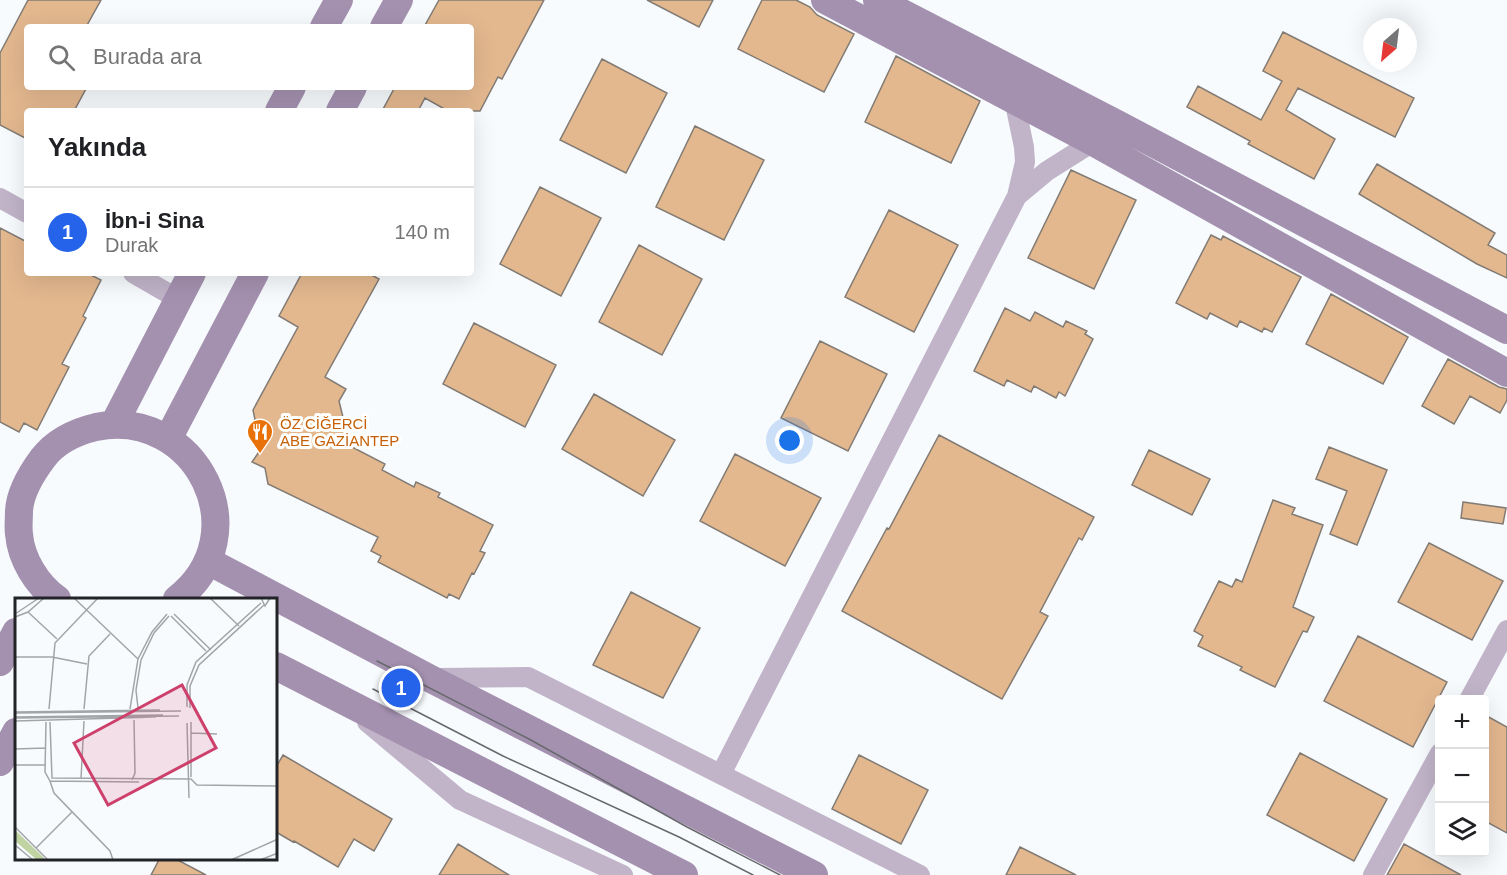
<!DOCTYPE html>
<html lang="tr">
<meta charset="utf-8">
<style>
:root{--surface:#fff;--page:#f2f2f2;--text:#202124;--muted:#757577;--line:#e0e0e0;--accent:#2563eb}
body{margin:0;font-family:Helvetica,sans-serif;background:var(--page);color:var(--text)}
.controls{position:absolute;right:18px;bottom:18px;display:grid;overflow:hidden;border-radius:6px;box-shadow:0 6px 24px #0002}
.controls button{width:54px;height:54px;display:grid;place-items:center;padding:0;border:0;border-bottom:2px solid var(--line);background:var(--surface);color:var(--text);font:30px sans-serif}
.compass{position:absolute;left:1363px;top:18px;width:54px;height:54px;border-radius:50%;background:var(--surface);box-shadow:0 6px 24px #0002;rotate:208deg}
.you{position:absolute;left:790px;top:441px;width:21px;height:21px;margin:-15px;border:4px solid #fff;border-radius:50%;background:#1a73e8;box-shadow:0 0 0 9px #1a73e833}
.badge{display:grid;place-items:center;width:39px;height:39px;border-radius:50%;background:var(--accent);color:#fff;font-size:20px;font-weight:700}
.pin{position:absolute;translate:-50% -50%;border:3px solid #fff;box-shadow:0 2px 6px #0006}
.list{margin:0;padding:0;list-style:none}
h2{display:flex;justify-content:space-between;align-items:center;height:78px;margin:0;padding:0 24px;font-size:26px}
h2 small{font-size:20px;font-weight:400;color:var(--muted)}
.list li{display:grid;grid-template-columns:39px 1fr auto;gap:18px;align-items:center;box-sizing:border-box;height:90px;padding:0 24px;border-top:2px solid var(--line)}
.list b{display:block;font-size:22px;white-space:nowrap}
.list p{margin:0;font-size:20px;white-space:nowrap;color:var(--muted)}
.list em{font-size:20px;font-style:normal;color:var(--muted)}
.icon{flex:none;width:33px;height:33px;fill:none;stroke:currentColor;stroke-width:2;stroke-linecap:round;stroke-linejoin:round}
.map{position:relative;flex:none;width:1507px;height:875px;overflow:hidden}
.search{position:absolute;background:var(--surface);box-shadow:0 6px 24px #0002;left:24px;top:24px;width:450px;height:66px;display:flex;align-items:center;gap:15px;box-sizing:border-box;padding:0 21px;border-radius:6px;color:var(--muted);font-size:22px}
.panel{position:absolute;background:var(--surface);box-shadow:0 6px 24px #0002;left:24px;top:108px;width:450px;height:168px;border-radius:6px}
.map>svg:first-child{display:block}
.building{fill:#e3b88f;stroke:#827b74;stroke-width:1.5}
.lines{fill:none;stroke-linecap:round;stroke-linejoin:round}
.street{stroke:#c1b4c9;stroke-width:20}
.secondary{stroke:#a491b0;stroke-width:28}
.tram{stroke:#67696c;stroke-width:1.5}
.labels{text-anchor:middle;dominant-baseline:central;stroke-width:6;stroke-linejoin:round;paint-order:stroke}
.food-label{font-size:15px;fill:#c56008;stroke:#fff;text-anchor:start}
.inset-road{fill:none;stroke:#a2a5a8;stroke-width:1.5}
.view{fill:#ce406c;fill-opacity:0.15;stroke:#ce406c;stroke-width:3}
.inset-edge{fill:none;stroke:#212326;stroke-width:3}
</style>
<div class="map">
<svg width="1507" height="875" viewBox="0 0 1507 875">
<rect width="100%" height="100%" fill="#f8fbfe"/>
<path class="building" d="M 28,0 L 101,0 L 86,27 L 27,27 L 27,87 L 87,87 L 74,111 L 27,111 L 27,139 L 0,125 L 0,53 Z
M 439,0 L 544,0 L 502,79 L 498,77 L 480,111 L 448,111 L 425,98 L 418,111 L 382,111 L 395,87 L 471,87 L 471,27 L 424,27 Z
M 647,0 L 713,0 L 699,27 Z
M 762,0 L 796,0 L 810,7 L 817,15 L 854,34 L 824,92 L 738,49 Z
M 1283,32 L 1414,98 L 1395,137 L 1298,88 L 1286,110 L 1335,139 L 1314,179 L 1248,144 L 1250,141 L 1187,107 L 1198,86 L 1261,120 L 1282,81 L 1263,71 Z
M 896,56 L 980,101 L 951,163 L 865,122 Z
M 602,59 L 667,93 L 626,173 L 560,140 Z
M 695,126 L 764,160 L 724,240 L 656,207 Z
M 1377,164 L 1495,233 L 1488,245 L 1507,255 L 1507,278 L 1477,264 L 1359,194 Z
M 1071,170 L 1136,200 L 1094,289 L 1028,258 Z
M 540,187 L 601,218 L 561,296 L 500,264 Z
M 889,210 L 958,245 L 914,332 L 845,297 Z
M 0,228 L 27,242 L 27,273 L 87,273 L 101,280 L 83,316 L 86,318 L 62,364 L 69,367 L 37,430 L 24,423 L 19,432 L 0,422 Z
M 1211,235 L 1221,240 L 1223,236 L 1301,277 L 1272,332 L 1264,328 L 1262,332 L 1240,321 L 1237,327 L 1210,313 L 1207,319 L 1176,303 Z
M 639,245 L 702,279 L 662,355 L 599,322 Z
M 302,273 L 368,273 L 379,279 L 325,377 L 346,389 L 339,401 L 350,446 L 385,464 L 382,470 L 414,487 L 416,482 L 440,493 L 438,497 L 493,525 L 480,551 L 485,553 L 474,574 L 472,573 L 459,599 L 449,594 L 447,598 L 378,562 L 381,556 L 371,551 L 378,537 L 268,484 L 265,468 L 252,462 L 261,449 L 253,410 L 298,327 L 279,316 Z
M 1331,294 L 1408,337 L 1383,384 L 1306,344 Z
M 1005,308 L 1030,321 L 1035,312 L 1063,327 L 1066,321 L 1087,331 L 1085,334 L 1093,339 L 1065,396 L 1059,392 L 1056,398 L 1034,386 L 1031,392 L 1007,380 L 1004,386 L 974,371 Z
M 474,323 L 556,365 L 525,427 L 443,384 Z
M 820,341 L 887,374 L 848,451 L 781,418 Z
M 1448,359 L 1499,387 L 1507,389 L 1507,400 L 1500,413 L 1470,396 L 1454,424 L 1422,406 Z
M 594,394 L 675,440 L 643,496 L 562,449 Z
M 939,435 L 1094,517 L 1082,540 L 1079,538 L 1040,612 L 1048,616 L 1002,699 L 842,611 L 887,528 L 889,529 Z
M 1329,447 L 1387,470 L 1357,545 L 1330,534 L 1347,491 L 1316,479 Z
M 1149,450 L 1210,479 L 1192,515 L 1132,485 Z
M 735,454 L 821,498 L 785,566 L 700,521 Z
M 1273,500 L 1295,508 L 1292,514 L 1323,525 L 1293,607 L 1314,617 L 1307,632 L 1303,631 L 1275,687 L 1240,670 L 1242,667 L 1198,646 L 1203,636 L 1194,631 L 1219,581 L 1232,587 L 1236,579 L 1242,582 Z
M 1463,502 L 1506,508 L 1503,524 L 1461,518 Z
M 1429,543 L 1503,581 L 1472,640 L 1398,602 Z
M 631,592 L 700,628 L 663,698 L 593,665 Z
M 1358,636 L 1447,682 L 1413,747 L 1324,701 Z
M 1485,715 L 1507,727 L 1507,833 L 1485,821 Z
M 1300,753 L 1387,799 L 1354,861 L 1267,815 Z
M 283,755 L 392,819 L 374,851 L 354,839 L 338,867 L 294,841 L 293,842 L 276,832 L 276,767 Z
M 859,755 L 928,790 L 901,844 L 832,809 Z
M 458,844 L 509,875 L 439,875 Z
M 1404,844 L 1461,875 L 1387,875 Z
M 1020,847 L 1076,875 L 1006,875 Z
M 160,858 L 174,858 L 206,875 L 151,875 Z"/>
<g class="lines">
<path class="street" d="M 1017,196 L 1047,171 L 1093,142
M 0,198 L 27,213
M 133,273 L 178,299
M 436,678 L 528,677 L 920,875
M 1469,700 L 1507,630
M 367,722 L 460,800 L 623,875
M 721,774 L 1017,196 L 1025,162 L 1024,147 L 1014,99
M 1373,875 L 1440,753"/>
<path class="secondary" d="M 825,0 L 1093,142 L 1507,373
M 877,0 L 1119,125 L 1507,330
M 324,27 L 339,0
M 384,27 L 399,0
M 279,111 L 292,87
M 340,111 L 353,87
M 114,424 L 192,273
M 168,439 L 255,273
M 208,561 L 429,678 L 814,875
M 57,599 C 37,585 21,559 19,534 C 18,527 19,519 19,511 C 20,492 31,474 43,458 C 56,441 75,432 96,427 C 197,407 260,535 177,599
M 0,662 L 16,632
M 276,666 L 684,875
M 0,762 L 16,732"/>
<path class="tram" d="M 377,661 L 529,739 L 687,827 L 780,875
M 373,689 L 503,756 L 679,837 L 753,875"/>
</g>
<defs>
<symbol id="restaurant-pin" viewBox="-11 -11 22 30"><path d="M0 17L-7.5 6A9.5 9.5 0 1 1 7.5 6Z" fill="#e8710a" stroke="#fff"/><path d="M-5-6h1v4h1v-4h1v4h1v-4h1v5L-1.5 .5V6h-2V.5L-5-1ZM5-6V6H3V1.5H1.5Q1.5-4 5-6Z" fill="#fff"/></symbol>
</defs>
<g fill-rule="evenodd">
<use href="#restaurant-pin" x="245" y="417" width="30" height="40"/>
</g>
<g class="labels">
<g class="food-label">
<text x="280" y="423">ÖZ CİĞERCİ<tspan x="280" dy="17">ABE GAZİANTEP</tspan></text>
</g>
</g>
<g transform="translate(15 598)">
<rect width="262" height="262" fill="#f8fbfe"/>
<path d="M 0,232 L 24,255 L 31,262 L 22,262 L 0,243 Z" fill="#c0d3a3"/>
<path class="inset-road" d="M 59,0 L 123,61M 195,0 L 224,28M 246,0 L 250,8 L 255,0M 13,14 L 42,41M 0,16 L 24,0M 159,16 L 196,52M 156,18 L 191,53M 0,19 L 13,14 L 29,0M 0,59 L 37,59 L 72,66M 172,109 L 172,87 L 181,64 L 246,5M 123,110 L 121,92 L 126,62 L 139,35 L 154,18M 175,110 L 175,88 L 184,67 L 249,7M 34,111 L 40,45 L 83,0M 69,111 L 74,58 L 95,36M 115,111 L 123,61 L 137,34 L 152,16M 0,114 L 145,112M 0,115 L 166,113M 0,119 L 148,117M 0,120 L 164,118M 0,123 L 141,119M 31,124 L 30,174 L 35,183 L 124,184M 35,124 L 37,180 L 176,181 L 182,187 L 263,188M 172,125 L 174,200M 176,135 L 202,136M 0,151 L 30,150M 0,167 L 30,167M 176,179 L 176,124M 66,181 L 69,123M 117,182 L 120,175 L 119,122M 35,183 L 39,195 L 95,253 L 98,262M 0,229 L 33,262M 0,247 L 18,262M 21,250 L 57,214M 216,262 L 263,241M 245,262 L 263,255"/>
<path class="view" d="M 167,87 L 201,150 L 93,207 L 59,145 Z"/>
<rect width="262" height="262" class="inset-edge"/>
</g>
</svg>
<div class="controls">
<button>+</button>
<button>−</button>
<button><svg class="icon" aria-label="layers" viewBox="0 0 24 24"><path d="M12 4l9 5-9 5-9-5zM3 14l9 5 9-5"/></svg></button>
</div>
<svg class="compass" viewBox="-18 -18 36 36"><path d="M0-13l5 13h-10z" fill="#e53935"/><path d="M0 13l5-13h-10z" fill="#757577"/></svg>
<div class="you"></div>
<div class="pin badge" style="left:401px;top:688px">1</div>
<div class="search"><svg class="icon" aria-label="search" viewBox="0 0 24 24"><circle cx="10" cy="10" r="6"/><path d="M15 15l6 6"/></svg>Burada ara</div>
<section class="panel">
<h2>Yakında<small></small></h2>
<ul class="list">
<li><span class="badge">1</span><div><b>İbn-i Sina</b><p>Durak</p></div><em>140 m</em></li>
</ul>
</section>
</div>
